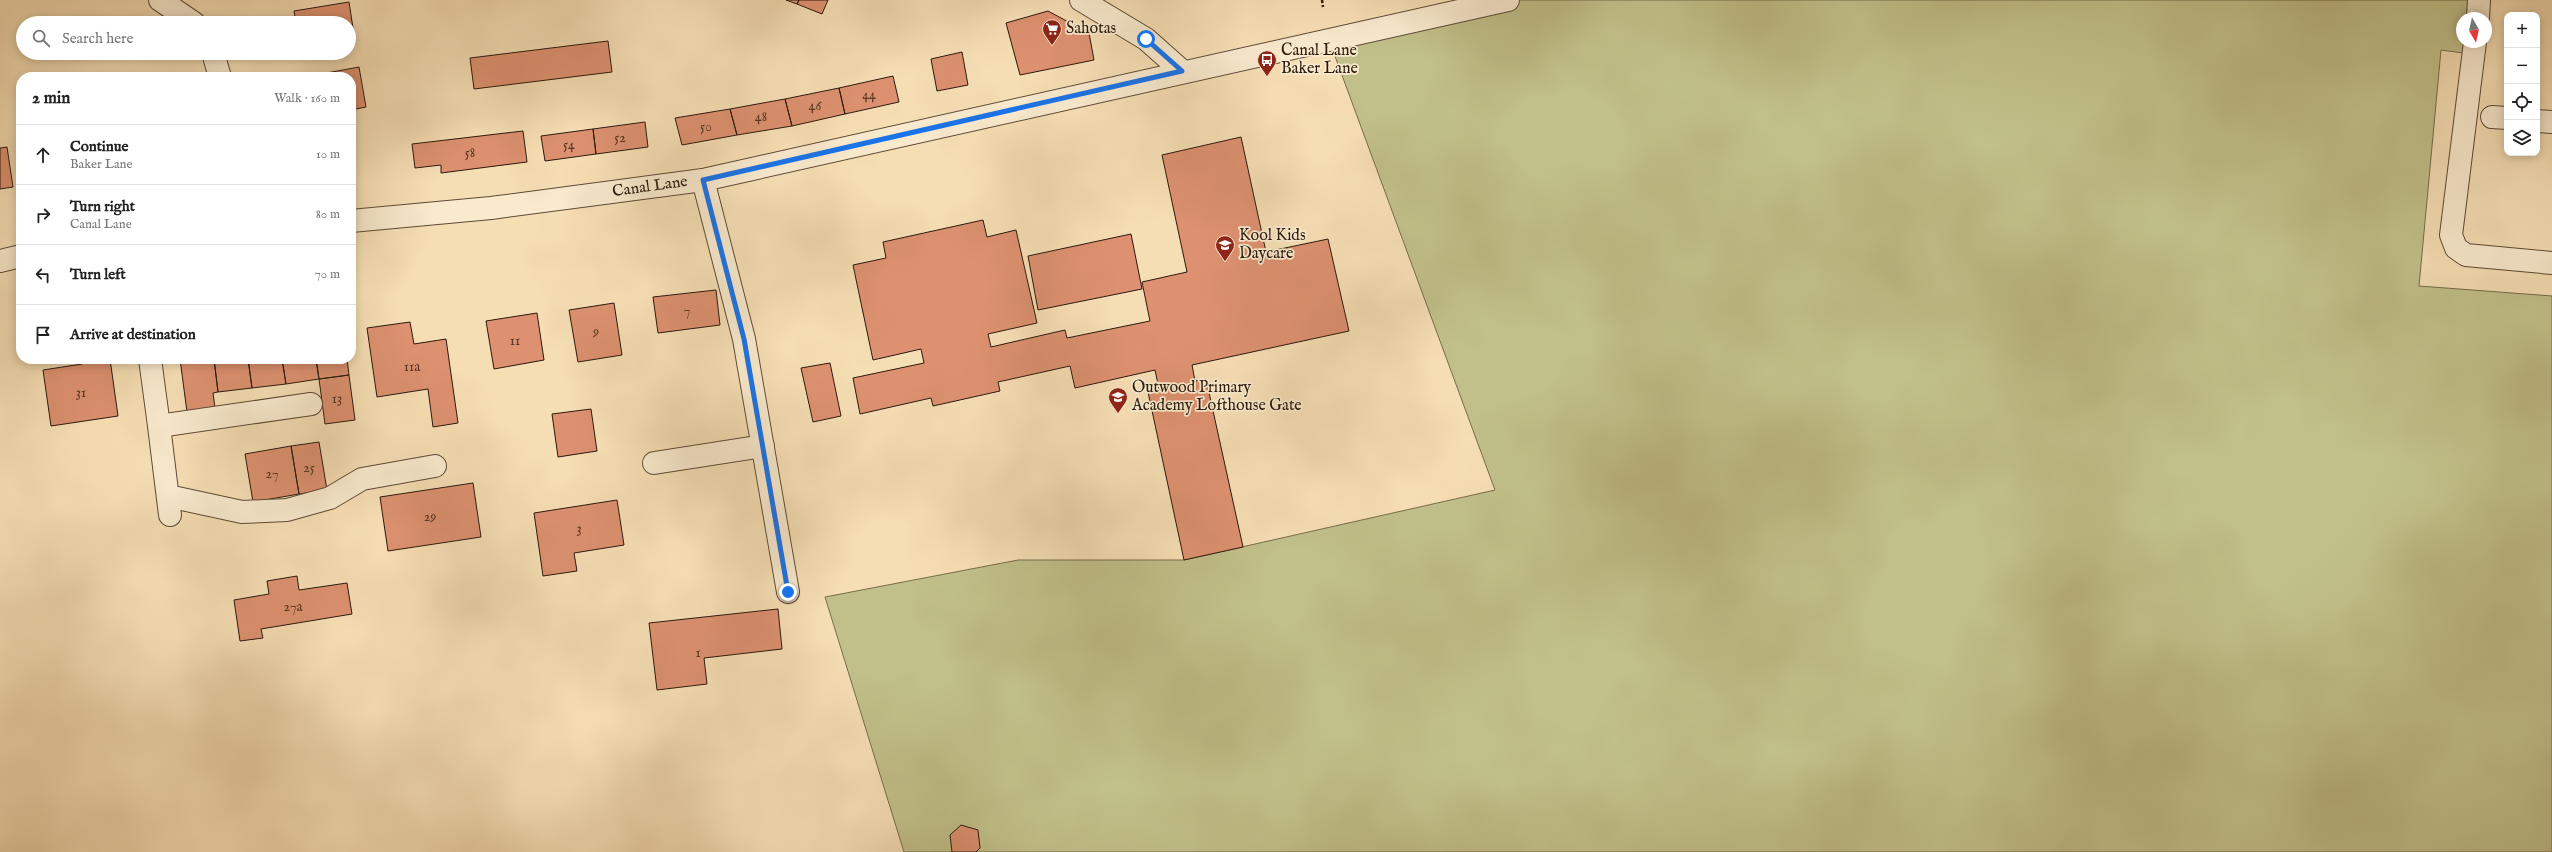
<!DOCTYPE html>
<meta charset="utf-8">
<style>
:root{--surface:#fff;--page:#f6f6f6;--text:#222;--muted:#767676;--line:#e0e0e0}
body{margin:0;font-family:"IM FELL English",serif;background:var(--page);color:var(--text)}
.controls{position:absolute;right:12px;top:12px;display:grid;overflow:hidden;border-radius:8px;box-shadow:0 2px 10px #0003}
.controls button{width:36px;height:36px;display:grid;place-items:center;padding:0;border:0;border-bottom:1px solid var(--line);background:var(--surface);color:var(--text);font:20px sans-serif}
.compass{position:absolute;left:2456px;top:12px;width:36px;height:36px;border-radius:50%;background:var(--surface);box-shadow:0 2px 10px #0003;rotate:171deg}
.stop{position:absolute;width:12px;height:12px;margin:-9px;border:3px solid #1a73e8;border-radius:50%;background:#fff}
.stop.end{background:#1a73e8;border-color:#fff;box-shadow:0 1px 4px #0008}
.list{margin:0;padding:0;list-style:none}
h2{display:flex;justify-content:space-between;align-items:center;height:52px;margin:0;padding:0 16px;font-size:17px}
h2 small{font-size:13px;font-weight:400;color:var(--muted)}
.list li{display:grid;grid-template-columns:26px 1fr auto;gap:12px;align-items:center;box-sizing:border-box;height:60px;padding:0 16px;border-top:1px solid var(--line)}
.list b{display:block;font-size:15px;white-space:nowrap}
.list p{margin:0;font-size:13px;white-space:nowrap;color:var(--muted)}
.list em{font-size:13px;font-style:normal;color:var(--muted)}
.icon{flex:none;width:22px;height:22px;fill:none;stroke:currentColor;stroke-width:2;stroke-linecap:round;stroke-linejoin:round}
.map{position:relative;flex:none;width:2552px;height:852px;overflow:hidden}
.search{position:absolute;background:var(--surface);box-shadow:0 2px 10px #0003;left:16px;top:16px;width:340px;height:44px;display:flex;align-items:center;gap:10px;box-sizing:border-box;padding:0 14px;border-radius:22px;color:var(--muted);font-size:15px}
.panel{position:absolute;background:var(--surface);box-shadow:0 2px 10px #0003;left:16px;top:72px;width:340px;height:292px;border-radius:16px}
.map>svg:first-child{display:block}
.green{fill:#c1c08a;stroke:#766c4a}
.building{fill:#dd9170;stroke:#2a190b}
.lines{fill:none;stroke-linecap:round;stroke-linejoin:round}
.service-casing{stroke:#5d4a35;stroke-width:24}
.minor-casing{stroke:#5d4a35;stroke-width:24}
.tertiary-casing{stroke:#5d4a35;stroke-width:24}
.path{stroke:#2a190b;stroke-width:2.5;stroke-dasharray:3 2;stroke-linecap:butt}
.service{stroke:#f9eace;stroke-width:22}
.minor{stroke:#f9eace;stroke-width:22}
.tertiary{stroke:#f9eace;stroke-width:22}
.route{stroke:#1a73e8;stroke-width:5}
.labels{text-anchor:middle;dominant-baseline:central;stroke-width:3.5;stroke-linejoin:round;paint-order:stroke}
.number-label{font-size:14px;fill:#573724}
.poi-label{font-size:16px;fill:#2a190b;stroke:#f9eace;text-anchor:start}
.street-label{font-size:16px;fill:#2a190b;stroke:#f9eace}
</style>
<div class="map">
<svg width="2552" height="852" viewBox="0 0 2552 852">
<rect width="100%" height="100%" fill="#f6deb4"/>
<filter id="stains"><feTurbulence type="fractalNoise" baseFrequency=".005" numOctaves="4"/><feColorMatrix values="0 0 0 0 .2 0 0 0 0 .09 0 0 0 0 .02 0 0 0 .5 -.17"/></filter>
<radialGradient id="worn" r=".72"><stop offset=".6" stop-color="#630" stop-opacity="0"/><stop offset="1" stop-color="#630" stop-opacity=".3"/></radialGradient>
<path class="green" d="M 1508,0 L 2477,0 L 2477,18 L 2462,18 L 2462,42 L 2473,42 L 2470,54 L 2441,50 L 2419,286 L 2552,296 L 2552,852 L 904,852 L 825,597 L 1018,560 L 1184,560 L 1495,490 L 1329,40 Z"/>
<path class="building" d="M 786,0 L 799,0 L 797,4 Z
M 799,0 L 828,0 L 822,14 L 797,4 Z
M 349,2 L 355,41 L 349,42 L 349,23 L 296,23 L 294,11 Z
M 1048,11 L 1089,33 L 1094,60 L 1020,75 L 1006,23 Z
M 608,41 L 612,72 L 474,89 L 470,58 Z
M 962,52 L 968,85 L 937,91 L 931,59 Z
M 359,67 L 366,107 L 351,110 L 351,77 L 305,77 Z
M 893,76 L 899,102 L 845,114 L 839,88 Z
M 839,88 L 845,114 L 792,126 L 785,99 Z
M 785,99 L 792,126 L 737,135 L 730,109 Z
M 730,109 L 737,135 L 682,145 L 675,118 Z
M 645,122 L 648,147 L 596,154 L 593,129 Z
M 593,129 L 596,154 L 545,161 L 541,136 Z
M 523,131 L 527,162 L 441,173 L 441,165 L 415,168 L 412,144 Z
M 1241,137 L 1266,252 L 1328,239 L 1349,331 L 1192,365 L 1195,381 L 1206,379 L 1243,547 L 1184,560 L 1148,392 L 1159,389 L 1155,370 L 1075,388 L 1070,366 L 998,382 L 1000,391 L 933,406 L 931,398 L 860,414 L 853,378 L 924,363 L 921,349 L 873,360 L 853,265 L 886,258 L 883,242 L 983,220 L 987,237 L 1016,230 L 1037,323 L 988,334 L 991,347 L 1065,330 L 1067,338 L 1150,321 L 1142,282 L 1187,272 L 1162,155 Z
M 7,147 L 13,187 L 0,189 L 0,148 Z
M 1131,234 L 1142,289 L 1038,310 L 1028,256 Z
M 716,290 L 720,325 L 658,333 L 653,297 Z
M 614,303 L 622,355 L 578,362 L 569,310 Z
M 537,313 L 544,360 L 494,369 L 486,321 Z
M 410,322 L 414,344 L 446,339 L 458,423 L 433,427 L 428,389 L 377,397 L 367,328 Z
M 81,359 L 110,359 L 118,416 L 51,426 L 43,370 L 82,364 Z
M 180,359 L 214,359 L 218,392 L 213,393 L 215,408 L 187,412 Z
M 214,359 L 248,359 L 252,388 L 218,392 Z
M 248,359 L 282,359 L 286,384 L 252,388 Z
M 282,359 L 316,359 L 319,379 L 286,384 Z
M 316,359 L 347,359 L 349,375 L 319,379 Z
M 830,363 L 841,416 L 813,422 L 801,368 Z
M 349,375 L 355,420 L 325,424 L 319,379 Z
M 591,409 L 597,451 L 558,457 L 552,414 Z
M 319,442 L 327,490 L 299,494 L 291,446 Z
M 291,446 L 299,494 L 253,502 L 245,454 Z
M 473,483 L 481,537 L 388,551 L 380,497 Z
M 617,500 L 624,545 L 574,553 L 577,571 L 543,576 L 534,513 Z
M 297,576 L 299,590 L 347,583 L 352,614 L 261,629 L 263,638 L 240,641 L 234,600 L 269,594 L 267,581 Z
M 778,609 L 782,649 L 704,658 L 707,684 L 657,690 L 649,623 Z
M 961,825 L 978,830 L 980,848 L 976,852 L 952,852 L 950,835 Z"/>
<g class="lines">
<defs>
<path id="service" d="M 2478,18 L 2479,0
M 2475,42 L 2451,235 L 2456,248 L 2466,255 L 2552,263
M 2492,117 L 2507,118
M 2537,121 L 2552,122
M 703,180 L 744,339 L 788,592
M 150,359 L 159,426 L 311,404
M 159,426 L 170,515
M 654,463 L 763,446
M 168,496 L 242,512 L 287,510 L 330,498 L 362,479 L 435,466"/>
<path id="minor" d="M 160,0 L 194,23
M 213,53 L 220,77"/>
<path id="tertiary" d="M 1081,0 L 1146,39 L 1182,71
M 351,221 L 491,208 L 703,180 L 1508,0
M 0,261 L 21,256"/>
</defs>
<use href="#service" class="service-casing"/>
<use href="#minor" class="minor-casing"/>
<use href="#tertiary" class="tertiary-casing"/>
<path class="path" d="M 1322,0 L 1323,7"/>
<use href="#service" class="service"/>
<use href="#minor" class="minor"/>
<use href="#tertiary" class="tertiary"/>
</g>
<g class="lines">
<path class="route" d="M 788,592 L 744,339 L 703,180 L 1182,71 L 1146,39"/>
</g>
<defs>
<symbol id="supermarket-pin" viewBox="-11 -11 22 30"><path d="M0 17L-7.5 6A9.5 9.5 0 1 1 7.5 6Z" fill="#8f2418" stroke="#f9eace"/><path d="M-6-5.5h2.5l.6 2H6L4.5 2H-2.5L-4.4-4H-6ZM-1.5 3.2a1.3 1.3 0 1 0 .1 0ZM3 3.2a1.3 1.3 0 1 0 .1 0Z" fill="#fff"/></symbol>
<symbol id="bus-pin" viewBox="-11 -11 22 30"><path d="M0 17L-7.5 6A9.5 9.5 0 1 1 7.5 6Z" fill="#8f2418" stroke="#f9eace"/><path d="M-5-6H5V4H4V6H2V4H-2V6H-4V4H-5ZM-3.5-4V0h7V-4ZM-3.5 1.2v1.5H-2V1.2ZM2 1.2v1.5H3.5V1.2Z" fill="#fff"/></symbol>
<symbol id="school-pin" viewBox="-11 -11 22 30"><path d="M0 17L-7.5 6A9.5 9.5 0 1 1 7.5 6Z" fill="#8f2418" stroke="#f9eace"/><path d="M0-5L7-2L0 1L-7-2ZM-4 1L0 2.5L4 1V4Q0 6-4 4Z" fill="#fff"/></symbol>
</defs>
<g fill-rule="evenodd">
<use href="#supermarket-pin" x="1041" y="18" width="22" height="30"/>
<use href="#bus-pin" x="1256" y="49" width="22" height="30"/>
<use href="#school-pin" x="1214" y="234" width="22" height="30"/>
<use href="#school-pin" x="1107" y="386" width="22" height="30"/>
</g>
<g class="labels">
<g class="number-label">
<text x="869" y="95">44</text>
<text x="815" y="106">46</text>
<text x="761" y="117">48</text>
<text x="706" y="127">50</text>
<text x="620" y="138">52</text>
<text x="569" y="145">54</text>
<text x="470" y="153">58</text>
<text x="687" y="311">7</text>
<text x="596" y="332">9</text>
<text x="515" y="341">11</text>
<text x="412" y="367">11a</text>
<text x="81" y="393">31</text>
<text x="337" y="399">13</text>
<text x="309" y="468">25</text>
<text x="272" y="474">27</text>
<text x="430" y="517">29</text>
<text x="579" y="529">3</text>
<text x="293" y="607">27a</text>
<text x="698" y="653">1</text>
</g>
<g class="poi-label">
<text x="1066" y="29">Sahotas</text>
<text x="1281" y="51">Canal Lane<tspan x="1281" dy="18">Baker Lane</tspan></text>
<text x="1239" y="236">Kool Kids<tspan x="1239" dy="18">Daycare</tspan></text>
<text x="1132" y="388">Outwood Primary<tspan x="1132" dy="18">Academy Lofthouse Gate</tspan></text>
</g>
<g class="street-label">
<text transform="translate(650 187) rotate(-8)">Canal Lane</text>
</g>
</g>
<rect width="100%" height="100%" filter="url(#stains)"/>
<rect width="100%" height="100%" fill="url(#worn)"/>
</svg>
<div class="controls">
<button>+</button>
<button>−</button>
<button><svg class="icon" aria-label="locate" viewBox="0 0 24 24"><circle cx="12" cy="12" r="6"/><path d="M12 2v4M12 18v4M2 12h4M18 12h4"/></svg></button>
<button><svg class="icon" aria-label="layers" viewBox="0 0 24 24"><path d="M12 4l9 5-9 5-9-5zM3 14l9 5 9-5"/></svg></button>
</div>
<svg class="compass" viewBox="-18 -18 36 36"><path d="M0-13l5 13h-10z" fill="#e53935"/><path d="M0 13l5-13h-10z" fill="#767676"/></svg>
<div class="stop" style="left:1146px;top:39px"></div>
<div class="stop end" style="left:788px;top:592px"></div>
<div class="search"><svg class="icon" aria-label="search" viewBox="0 0 24 24"><circle cx="10" cy="10" r="6"/><path d="M15 15l6 6"/></svg>Search here</div>
<section class="panel">
<h2>2 min<small>Walk · 160 m</small></h2>
<ul class="list">
<li><svg class="icon" aria-label="ahead" viewBox="0 0 24 24"><path d="M12 20V5M6 11l6-6 6 6"/></svg><div><b>Continue</b><p>Baker Lane</p></div><em>10 m</em></li>
<li><svg class="icon" aria-label="right" viewBox="0 0 24 24"><path d="M7 20v-9h11M14 6l5 5-5 5"/></svg><div><b>Turn right</b><p>Canal Lane</p></div><em>80 m</em></li>
<li><svg class="icon" aria-label="left" viewBox="0 0 24 24"><path d="M17 20v-9H6M10 6l-5 5 5 5"/></svg><div><b>Turn left</b></div><em>70 m</em></li>
<li><svg class="icon" aria-label="arrive" viewBox="0 0 24 24"><path d="M6 21V4h12l-3 4 3 4H6"/></svg><div><b>Arrive at destination</b></div></li>
</ul>
</section>
</div>
